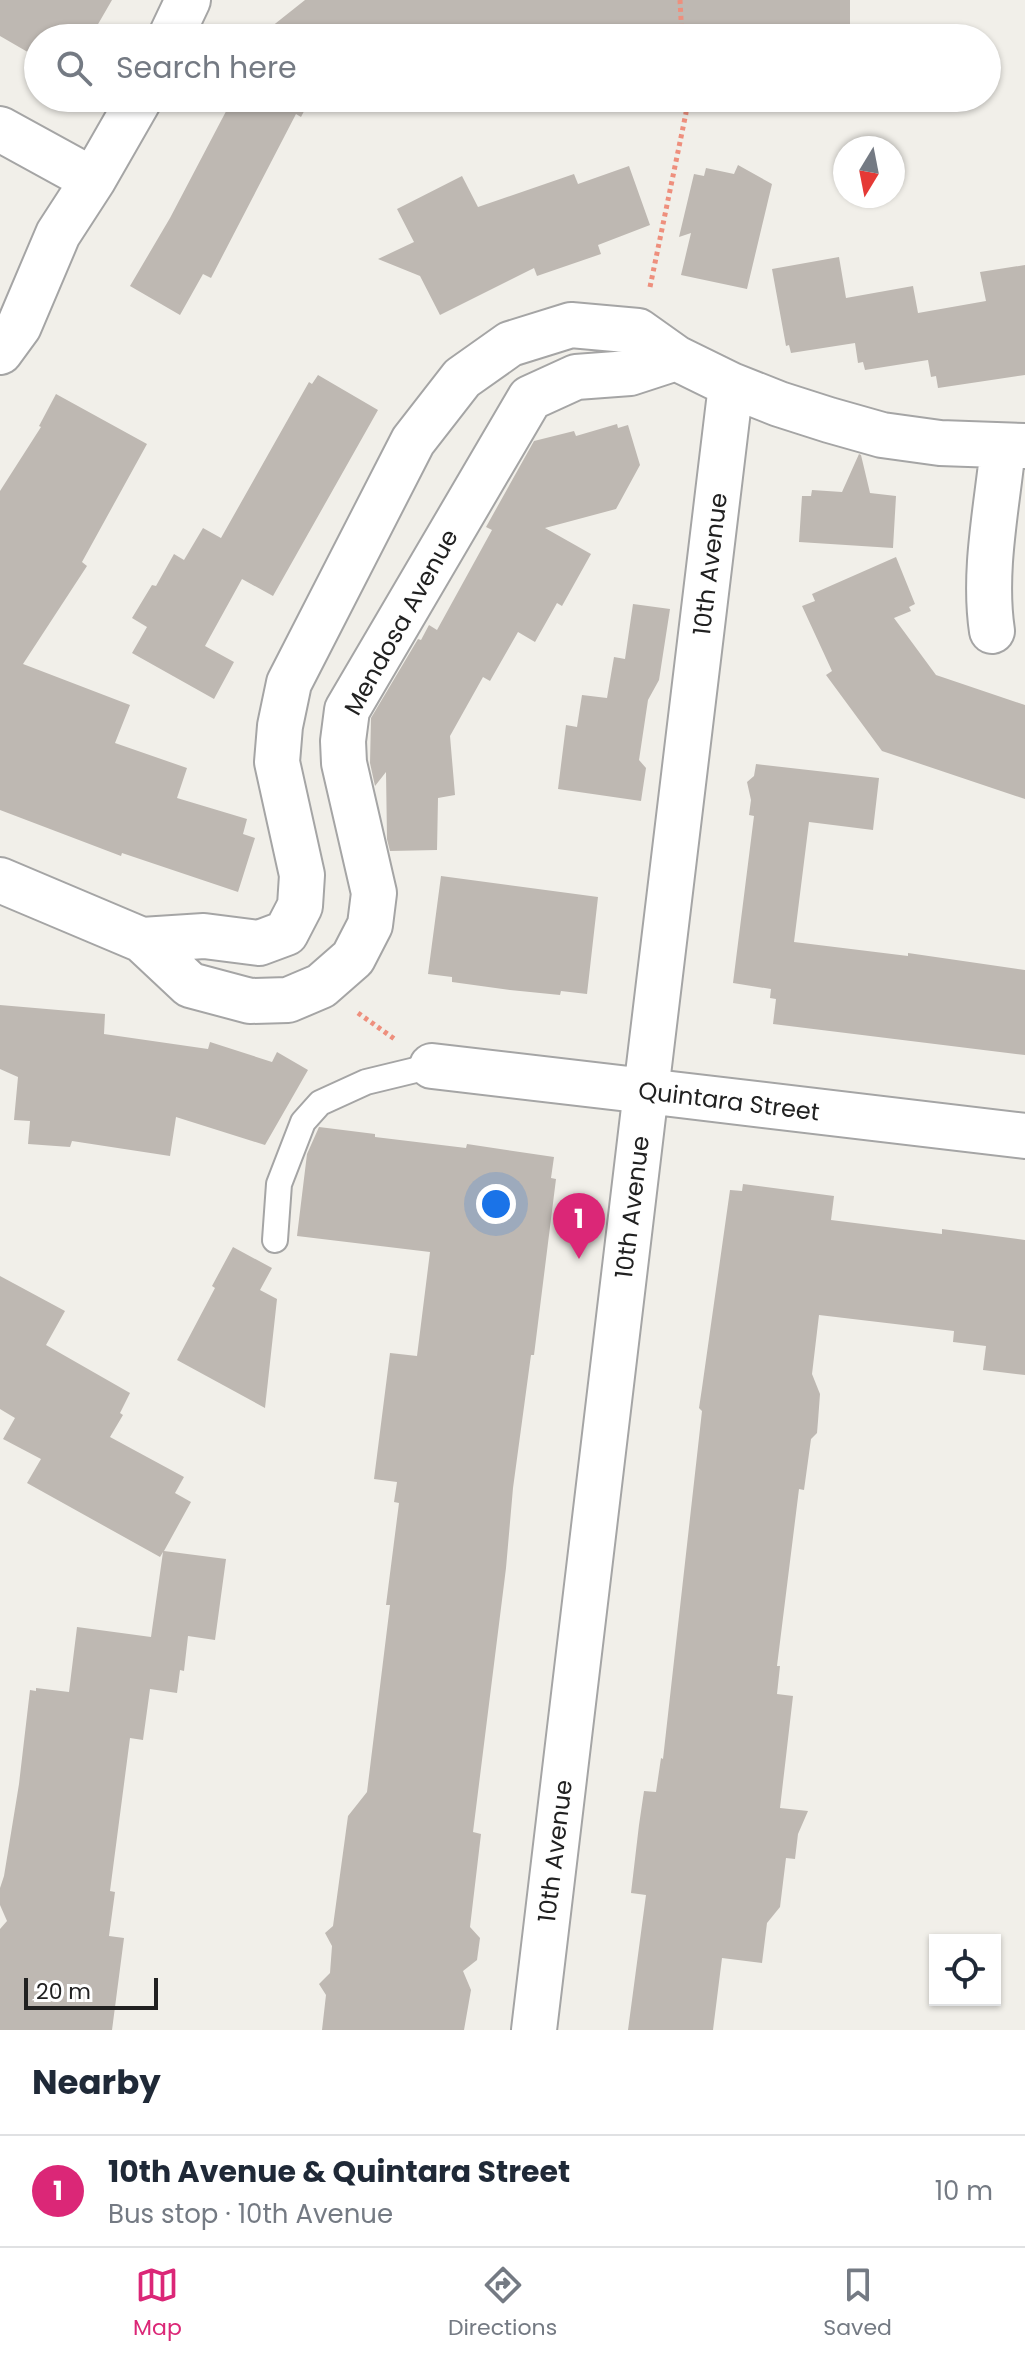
<!DOCTYPE html>
<meta charset="utf-8">
<style>
:root{--surface:#fff;--page:#f2f2f3;--text:#1f2937;--muted:#747a83;--line:#e0e1e3;--accent:#db2777}
body{margin:0;font-family:Poppins,sans-serif;background:var(--page);color:var(--text)}
.controls{position:absolute;right:24px;bottom:24px;display:grid;overflow:hidden;border-radius:0px;box-shadow:0 2px 6px #0004}
.controls button{width:72px;height:72px;display:grid;place-items:center;padding:0;border:0;border-bottom:2px solid var(--line);background:var(--surface);color:var(--text);font:40px sans-serif}
.compass{position:absolute;left:833px;top:136px;width:72px;height:72px;border-radius:50%;background:var(--surface);box-shadow:0 2px 6px #0004;rotate:190deg}
.scale{position:absolute;left:24px;bottom:20px;width:134px;box-sizing:border-box;padding-left:8px;border:4px solid #212121;border-top:0;font-size:22px;line-height:28px;white-space:nowrap;color:#212121;-webkit-text-stroke:6px #fff;paint-order:stroke}
.you{position:absolute;left:496px;top:1204px;width:28px;height:28px;margin:-20px;border:6px solid #fff;border-radius:50%;background:#1a73e8;box-shadow:0 0 0 12px #1a73e833}
.badge{display:grid;place-items:center;width:52px;height:52px;border-radius:50%;background:var(--accent);color:#fff;font-size:26px;font-weight:700}
.pin{position:absolute;translate:-50% -66px;filter:drop-shadow(0 2px 4px #0008)}
.pin::after{content:'';position:absolute;top:42px;width:28px;height:24px;background:inherit;clip-path:polygon(0 0,100% 0,50% 100%)}
.list{margin:0;padding:0;list-style:none}
h2{display:flex;justify-content:space-between;align-items:center;height:104px;margin:0;padding:0 32px;font-size:34px}
h2 small{font-size:26px;font-weight:400;color:var(--muted)}
.list li{display:grid;grid-template-columns:52px 1fr auto;gap:24px;align-items:center;box-sizing:border-box;height:112px;padding:0 32px;border-top:2px solid var(--line)}
.list b{display:block;font-size:30px;white-space:nowrap}
.list p{margin:0;font-size:26px;white-space:nowrap;color:var(--muted)}
.list em{font-size:26px;font-style:normal;color:var(--muted)}
.icon{flex:none;width:44px;height:44px;fill:none;stroke:currentColor;stroke-width:2;stroke-linecap:round;stroke-linejoin:round}
.map{position:relative;flex:none;width:1025px;height:2030px;overflow:hidden}
.search{position:absolute;background:var(--surface);box-shadow:0 2px 6px #0004;left:24px;right:24px;top:24px;height:88px;display:flex;align-items:center;gap:20px;box-sizing:border-box;padding:0 28px;border-radius:44px;color:var(--muted);font-size:30px}
.sheet{height:216px;background:var(--surface)}
nav{display:flex;justify-content:space-around;align-items:center;box-sizing:border-box;height:112px;border-top:2px solid var(--line);background:var(--surface);font-size:22px;color:var(--muted)}
nav a{display:grid;justify-items:center;gap:4px}
nav .on{color:var(--accent)}
.map>svg:first-child{display:block}
.building{fill:#beb8b2}
.lines{fill:none;stroke-linecap:round;stroke-linejoin:round}
.service-casing{stroke:#a5a5a5;stroke-width:28}
.minor-casing{stroke:#a5a5a5;stroke-width:48}
.tertiary-casing{stroke:#a5a5a5;stroke-width:48}
.path{stroke:#ee8f7d;stroke-width:5;stroke-dasharray:4 4;stroke-linecap:butt}
.service{stroke:#fff;stroke-width:24}
.minor{stroke:#fff;stroke-width:44}
.tertiary{stroke:#fff;stroke-width:44}
.labels{text-anchor:middle;dominant-baseline:central;stroke-width:6;stroke-linejoin:round;paint-order:stroke}
.street-label{font-size:24px;fill:#212121;stroke:#fff}
</style>
<div class="map">
<svg width="1025" height="2030" viewBox="0 0 1025 2030">
<rect width="100%" height="100%" fill="#f1efe9"/>
<path class="building" d="M 0,0 L 112,0 L 90,38 L 38,38 L 38,58 L 0,36 Z
M 305,0 L 850,0 L 850,38 L 280,38 L 282,33 L 271,27 Z
M 233,98 L 245,105 L 249,98 L 311,98 L 301,117 L 296,114 L 211,278 L 203,274 L 180,315 L 130,286 L 170,218 Z
M 738,165 L 772,184 L 747,289 L 681,275 L 691,233 L 679,237 L 694,174 L 704,176 L 706,168 L 734,174 Z
M 629,166 L 650,225 L 598,245 L 601,254 L 537,276 L 534,268 L 440,315 L 420,276 L 378,259 L 414,242 L 397,209 L 462,176 L 478,207 L 574,174 L 578,184 Z
M 839,257 L 846,298 L 913,286 L 918,313 L 986,301 L 980,272 L 1025,265 L 1025,375 L 938,388 L 936,376 L 931,377 L 928,360 L 865,370 L 863,362 L 858,363 L 855,343 L 791,353 L 789,345 L 786,346 L 772,269 Z
M 318,375 L 378,410 L 273,596 L 242,579 L 205,646 L 234,662 L 214,699 L 132,653 L 147,627 L 132,618 L 152,585 L 156,586 L 174,554 L 184,560 L 203,528 L 221,538 L 309,382 L 312,384 Z
M 56,394 L 147,444 L 82,562 L 87,566 L 23,664 L 130,705 L 115,743 L 187,768 L 177,798 L 247,819 L 243,834 L 255,838 L 238,892 L 122,853 L 121,856 L 0,810 L 0,491 L 41,427 L 39,426 Z
M 617,424 L 618,428 L 628,425 L 640,465 L 616,509 L 545,528 L 591,554 L 562,606 L 557,603 L 535,642 L 518,632 L 490,681 L 483,677 L 450,736 L 455,795 L 438,798 L 437,850 L 390,851 L 387,839 L 386,772 L 375,786 L 370,763 L 371,718 L 418,639 L 421,640 L 429,625 L 437,630 L 492,530 L 486,527 L 534,441 L 574,431 L 576,436 Z
M 859,454 L 861,455 L 870,493 L 896,496 L 893,548 L 799,542 L 802,496 L 811,496 L 812,490 L 842,492 Z
M 896,557 L 915,604 L 909,607 L 911,611 L 894,618 L 936,675 L 1025,705 L 1025,799 L 882,751 L 826,675 L 832,671 L 802,606 L 815,601 L 812,594 Z
M 633,604 L 670,609 L 659,680 L 648,700 L 639,760 L 646,768 L 641,801 L 558,789 L 566,725 L 577,727 L 582,695 L 607,698 L 614,657 L 625,659 Z
M 756,764 L 879,778 L 873,830 L 809,822 L 794,942 L 908,956 L 908,953 L 1025,970 L 1025,1055 L 773,1024 L 776,999 L 770,998 L 771,989 L 733,983 L 754,816 L 749,815 L 751,800 L 747,782 L 754,776 Z
M 441,876 L 598,897 L 587,994 L 561,991 L 560,995 L 510,990 L 452,982 L 452,977 L 428,974 Z
M 0,1005 L 105,1014 L 104,1034 L 208,1049 L 210,1042 L 272,1062 L 277,1052 L 308,1070 L 265,1145 L 176,1117 L 170,1156 L 72,1141 L 70,1147 L 28,1144 L 30,1121 L 14,1120 L 18,1077 L 0,1069 Z
M 319,1127 L 375,1134 L 375,1137 L 466,1148 L 467,1144 L 554,1157 L 551,1178 L 556,1179 L 534,1355 L 531,1355 L 513,1488 L 506,1568 L 473,1832 L 481,1834 L 470,1927 L 480,1938 L 477,1960 L 463,1971 L 471,1990 L 464,2030 L 322,2030 L 326,1995 L 319,1984 L 330,1973 L 332,1946 L 325,1933 L 333,1926 L 348,1816 L 367,1792 L 390,1605 L 386,1605 L 399,1503 L 394,1502 L 397,1482 L 374,1479 L 390,1353 L 417,1356 L 430,1252 L 297,1236 L 307,1154 Z
M 743,1184 L 834,1196 L 831,1220 L 942,1234 L 942,1229 L 1025,1240 L 1025,1375 L 983,1370 L 986,1346 L 953,1342 L 954,1331 L 819,1315 L 812,1374 L 820,1394 L 818,1421 L 817,1433 L 811,1439 L 804,1490 L 799,1489 L 777,1666 L 780,1666 L 777,1694 L 793,1696 L 780,1808 L 808,1811 L 798,1834 L 795,1859 L 786,1858 L 780,1907 L 767,1923 L 762,1963 L 722,1958 L 713,2030 L 628,2030 L 646,1895 L 631,1893 L 639,1825 L 644,1791 L 656,1792 L 661,1758 L 663,1759 L 702,1411 L 699,1408 L 702,1388 L 730,1190 L 742,1191 Z
M 233,1247 L 272,1268 L 260,1290 L 277,1299 L 265,1408 L 177,1360 L 215,1288 L 212,1286 Z
M 0,1276 L 65,1311 L 46,1345 L 130,1393 L 120,1413 L 123,1415 L 110,1437 L 184,1477 L 175,1493 L 191,1502 L 164,1551 L 226,1559 L 215,1640 L 188,1636 L 184,1671 L 180,1670 L 177,1693 L 150,1689 L 143,1740 L 130,1738 L 110,1891 L 115,1892 L 109,1936 L 124,1938 L 112,2030 L 0,2030 L 0,1929 L 7,1921 L 0,1905 L 0,1888 L 4,1876 L 19,1784 L 30,1690 L 36,1691 L 36,1688 L 69,1692 L 77,1627 L 151,1637 L 163,1552 L 160,1557 L 27,1483 L 41,1459 L 3,1439 L 15,1418 L 0,1409 Z"/>
<g class="lines">
<defs>
<path id="service" d="M 275,1240 L 279,1184 L 303,1122 L 320,1103 L 366,1082 L 432,1066"/>
<path id="minor" d="M 170,38 L 188,0
M 0,129 L 93,180
M 0,352 L 19,326 L 58,234 L 93,180 L 140,98
M 992,631 C 983,571 997,507 1003,447
M 0,880 L 142,940 L 190,985 L 250,1001 L 288,1000 L 321,986 L 353,958 L 370,925 L 374,893 L 344,763 L 343,741 L 347,710 L 530,398 L 576,377 L 630,373 L 676,358
M 142,940 L 204,936 L 259,943 L 286,933 L 300,906 L 302,875 L 277,762 L 280,726 L 289,683 L 413,441 L 462,378 L 510,344 L 571,325 L 638,331 L 676,358 L 731,385 L 779,404 L 829,420 L 882,435 L 940,443 L 1025,446
M 432,1066 L 646,1091 L 731,385"/>
<path id="tertiary" d="M 534,2030 L 646,1091 L 1025,1136"/>
</defs>
<use href="#service" class="service-casing"/>
<use href="#minor" class="minor-casing"/>
<use href="#tertiary" class="tertiary-casing"/>
<path class="path" d="M 680,0 L 682,38
M 650,287 L 686,113 L 685,98
M 358,1013 L 396,1040"/>
<use href="#service" class="service"/>
<use href="#minor" class="minor"/>
<use href="#tertiary" class="tertiary"/>
</g>
<g class="labels">
<g class="street-label">
<text transform="translate(710 564) rotate(-83)">10th Avenue</text>
<text transform="translate(401 622) rotate(-61)">Mendosa Avenue</text>
<text transform="translate(729 1101) rotate(7)">Quintara Street</text>
<text transform="translate(632 1207) rotate(-83)">10th Avenue</text>
<text transform="translate(555 1851) rotate(-83)">10th Avenue</text>
</g>
</g>
</svg>
<div class="controls">
<button><svg class="icon" aria-label="locate" viewBox="0 0 24 24"><circle cx="12" cy="12" r="6"/><path d="M12 2v4M12 18v4M2 12h4M18 12h4"/></svg></button>
</div>
<svg class="compass" viewBox="-18 -18 36 36"><path d="M0-13l5 13h-10z" fill="#e53935"/><path d="M0 13l5-13h-10z" fill="#747a83"/></svg>
<div class="scale">20 m</div>
<div class="you"></div>
<div class="pin badge" style="left:579px;top:1259px">1</div>
<div class="search"><svg class="icon" aria-label="search" viewBox="0 0 24 24"><circle cx="10" cy="10" r="6"/><path d="M15 15l6 6"/></svg>Search here</div>
</div>
<section class="sheet">
<h2>Nearby<small></small></h2>
<ul class="list">
<li><span class="badge">1</span><div><b>10th Avenue &amp; Quintara Street</b><p>Bus stop · 10th Avenue</p></div><em>10 m</em></li>
</ul>
</section>
<nav>
<a class="on"><svg class="icon" aria-label="map" viewBox="0 0 24 24"><path d="M3 6l6-2 6 2 6-2v14l-6 2-6-2-6 2zM9 4v14M15 6v14"/></svg>Map</a>
<a><svg class="icon" aria-label="directions" viewBox="0 0 24 24"><path d="M12 3l9 9-9 9-9-9zM9 14v-3h6M13 9l2 2-2 2"/></svg>Directions</a>
<a><svg class="icon" aria-label="saved" viewBox="0 0 24 24"><path d="M7 4h10v16l-5-4-5 4z"/></svg>Saved</a>
</nav>
